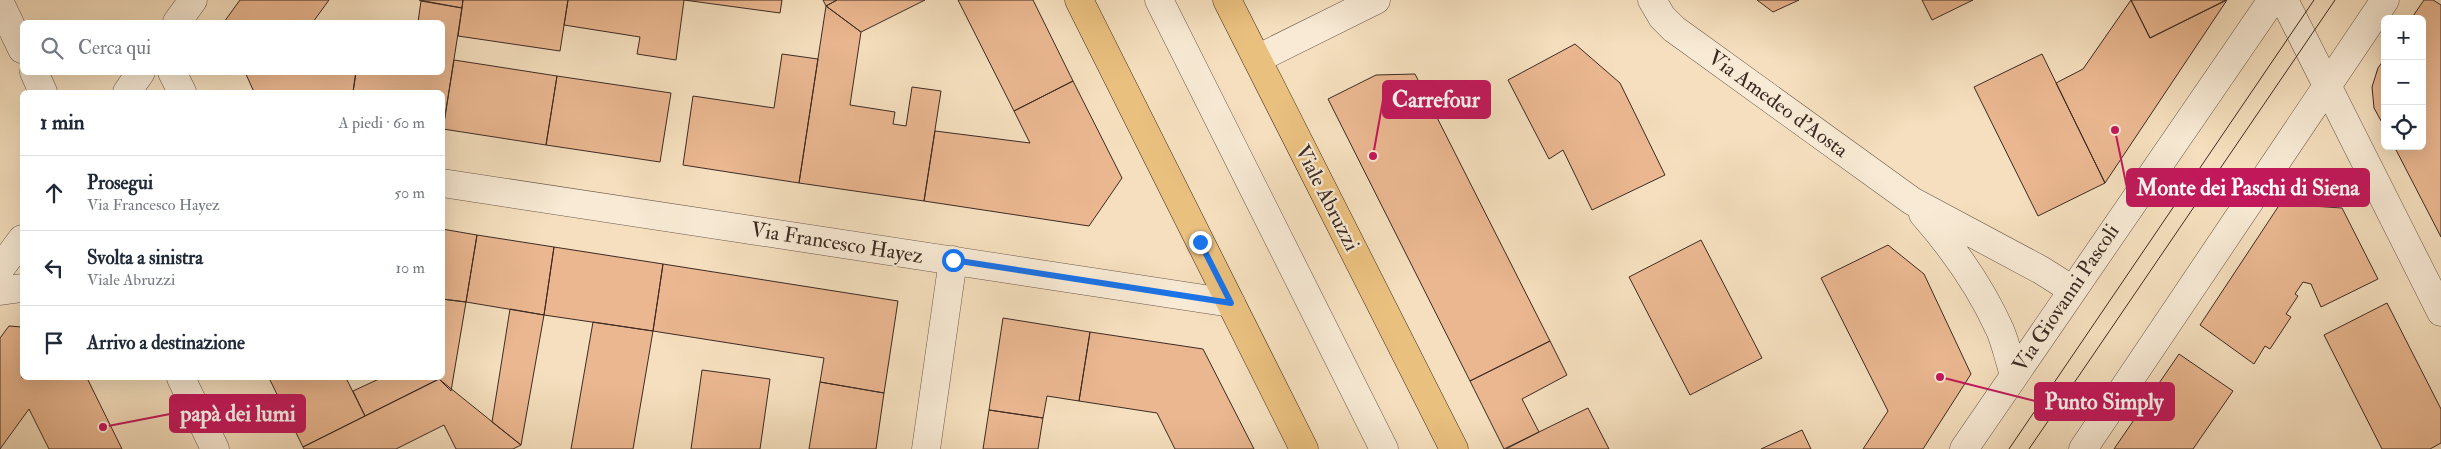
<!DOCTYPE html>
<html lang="it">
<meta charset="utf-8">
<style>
:root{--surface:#fff;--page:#f2f2f3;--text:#1f2937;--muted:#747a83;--line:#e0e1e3}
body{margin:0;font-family:"IM FELL Double Pica",serif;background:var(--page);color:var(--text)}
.controls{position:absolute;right:15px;top:15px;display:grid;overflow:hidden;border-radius:8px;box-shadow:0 5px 20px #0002}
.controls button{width:45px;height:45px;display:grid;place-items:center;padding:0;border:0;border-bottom:1px solid var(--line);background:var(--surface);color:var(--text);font:25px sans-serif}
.stop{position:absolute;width:15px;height:15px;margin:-11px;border:4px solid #1a73e8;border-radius:50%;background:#fff}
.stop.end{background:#1a73e8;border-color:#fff;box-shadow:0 1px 5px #0008}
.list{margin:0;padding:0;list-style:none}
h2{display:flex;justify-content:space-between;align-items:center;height:65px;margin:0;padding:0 20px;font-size:21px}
h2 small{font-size:16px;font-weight:400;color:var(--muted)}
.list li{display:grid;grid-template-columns:32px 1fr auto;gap:15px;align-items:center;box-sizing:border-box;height:75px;padding:0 20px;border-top:1px solid var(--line)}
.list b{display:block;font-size:19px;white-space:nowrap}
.list p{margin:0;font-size:16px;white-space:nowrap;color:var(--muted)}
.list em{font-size:16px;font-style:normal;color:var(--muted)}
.icon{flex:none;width:28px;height:28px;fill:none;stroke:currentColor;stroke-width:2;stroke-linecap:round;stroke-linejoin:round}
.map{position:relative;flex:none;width:2441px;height:449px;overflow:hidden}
.search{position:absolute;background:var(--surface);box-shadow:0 5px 20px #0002;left:20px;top:20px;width:425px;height:55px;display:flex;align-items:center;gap:12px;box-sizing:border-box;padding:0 18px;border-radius:8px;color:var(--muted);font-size:19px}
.panel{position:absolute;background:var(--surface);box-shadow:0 5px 20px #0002;left:20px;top:90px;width:425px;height:290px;border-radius:8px}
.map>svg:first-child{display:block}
.building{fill:#eab790;stroke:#3c2b23}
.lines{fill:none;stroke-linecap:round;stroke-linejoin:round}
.minor-casing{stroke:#6a584a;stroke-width:29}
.major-casing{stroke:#3c2b23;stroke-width:29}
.minor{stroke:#f8ead5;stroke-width:28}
.major{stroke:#eac07f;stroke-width:28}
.tram{stroke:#3c2b23;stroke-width:1}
.route{stroke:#1a73e8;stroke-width:6}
.labels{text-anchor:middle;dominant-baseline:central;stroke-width:4.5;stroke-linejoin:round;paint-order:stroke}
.street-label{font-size:21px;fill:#3c2b23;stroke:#f8ead5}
.leader{fill:none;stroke:#c2185b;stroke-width:2}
.callout-dot{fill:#c2185b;stroke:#f8ead5;stroke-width:2}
.callout{fill:#c2185b;stroke:#c2185b;stroke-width:2}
.callout-label{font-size:22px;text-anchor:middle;font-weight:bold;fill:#fff}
</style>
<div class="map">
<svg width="2441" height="449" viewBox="0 0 2441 449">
<rect width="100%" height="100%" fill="#f5dfbe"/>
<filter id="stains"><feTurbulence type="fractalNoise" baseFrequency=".004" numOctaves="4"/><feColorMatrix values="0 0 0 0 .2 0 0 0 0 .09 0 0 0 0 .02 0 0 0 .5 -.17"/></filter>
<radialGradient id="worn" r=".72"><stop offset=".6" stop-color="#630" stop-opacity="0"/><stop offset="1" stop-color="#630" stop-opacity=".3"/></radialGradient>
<path class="building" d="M 240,0 L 329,0 L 313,22 L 224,22 Z
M 419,0 L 463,0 L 462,8 Z
M 463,0 L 568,0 L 560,51 L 458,36 Z
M 568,0 L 684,0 L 676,60 L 637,54 L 640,37 L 564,25 Z
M 684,0 L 782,0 L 780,13 Z
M 823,0 L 837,0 L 826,6 Z
M 837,0 L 925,0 L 861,32 L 826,6 Z
M 958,0 L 1033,0 L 1073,81 L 1014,111 Z
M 1757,0 L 1799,0 L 1773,12 Z
M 1922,0 L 1973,0 L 1932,20 Z
M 2131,0 L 2226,0 L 2150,38 Z
M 2131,0 L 2150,38 L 2227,0 L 2105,183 L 2056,83 L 2083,69 Z
M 2424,0 L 2433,0 L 2441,5 L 2441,237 L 2394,146 L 2422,146 L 2422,19 L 2411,19 Z
M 421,1 L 462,8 L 443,129 L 442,92 L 353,92 L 356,72 L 442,72 L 442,22 L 418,22 Z
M 826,6 L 861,32 L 850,105 L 895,112 L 893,124 L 906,126 L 912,87 L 941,91 L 924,201 L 799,183 Z
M 1575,44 L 1620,83 L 1665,175 L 1592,210 L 1563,150 L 1549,159 L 1508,80 Z
M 782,54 L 818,59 L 799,183 L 683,165 L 693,96 L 774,108 Z
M 2042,54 L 2105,183 L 2038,216 L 1974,87 Z
M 2385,58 L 2385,128 L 2374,108 L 2372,87 L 2378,68 Z
M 454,60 L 557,76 L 546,145 L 443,129 Z
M 245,72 L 356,72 L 353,92 L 254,92 Z
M 1415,74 L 1550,341 L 1470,381 L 1328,99 L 1376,75 Z
M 557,76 L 671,93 L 660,162 L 546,145 Z
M 1073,81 L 1122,178 L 1089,226 L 924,201 L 935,131 L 1030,143 L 1014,111 Z
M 2280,204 L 2342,208 L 2378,279 L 2321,307 L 2311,284 L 2303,282 L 2295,294 L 2298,296 L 2286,314 L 2291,317 L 2270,349 L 2265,346 L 2254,364 L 2200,325 Z
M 442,229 L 477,235 L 466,302 L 442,299 Z
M 477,235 L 554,247 L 544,315 L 466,302 Z
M 1701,240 L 1762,358 L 1690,395 L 1629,277 Z
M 1888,245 L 1924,274 L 1971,374 L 1923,449 L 1863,449 L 1888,411 L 1821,278 Z
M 554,247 L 663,264 L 653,331 L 544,315 Z
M 663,264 L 898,301 L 884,393 L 820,382 L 824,358 L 653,331 Z
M 442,299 L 466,302 L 451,391 L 439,379 L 365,416 L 353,391 L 381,378 L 442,378 Z
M 2387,303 L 2441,409 L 2441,443 L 2430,449 L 2382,449 L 2324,335 Z
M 510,309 L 544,315 L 521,445 L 492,422 Z
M 1003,318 L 1090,332 L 1079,401 L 1047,396 L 1043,418 L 989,410 Z
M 593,322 L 653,331 L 633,449 L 571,449 Z
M 9,326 L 22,327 L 22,378 L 87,378 L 122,449 L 49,449 L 29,409 L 0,449 L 0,338 Z
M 1090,332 L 1203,349 L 1254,449 L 1175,449 L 1157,413 L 1079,401 Z
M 1550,341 L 1567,375 L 1522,399 L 1539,432 L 1504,449 L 1470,381 Z
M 2179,354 L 2233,391 L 2193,449 L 2114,449 Z
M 702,370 L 770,379 L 760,449 L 691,449 Z
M 269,378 L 346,378 L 365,416 L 303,447 Z
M 439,379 L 521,445 L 513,449 L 456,449 L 444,425 L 396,449 L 304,449 L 303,447 Z
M 820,382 L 884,393 L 876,449 L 809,449 Z
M 1588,408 L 1609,449 L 1506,449 L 1539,432 Z
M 989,410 L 1043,418 L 1038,449 L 983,449 Z
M 1802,430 L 1811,449 L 1761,449 Z"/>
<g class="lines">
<defs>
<path id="minor" d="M 1159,0 L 1384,449
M 1652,0 L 1662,17 L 1674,29 L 1912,201 L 2041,270 L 2071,289
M 2284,0 L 2441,312
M 0,3 L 22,49
M 177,22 L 193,0
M 1257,59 L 1376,0
M 34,72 L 43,92
M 172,72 L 182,92
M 127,92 L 141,72
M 442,183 L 1231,303
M 1923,214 C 1953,248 1981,288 2000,330 C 2006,344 2009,360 2014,374
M 0,269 L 22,239
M 0,291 L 22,288
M 181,378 L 215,449
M 926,449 L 953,260
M 1964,449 L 2272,0
M 2083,449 L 2385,0"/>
<path id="major" d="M 1079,0 L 1304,449
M 1227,0 L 1454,449"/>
</defs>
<use href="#minor" class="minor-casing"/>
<use href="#major" class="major-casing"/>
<use href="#minor" class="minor"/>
<use href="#major" class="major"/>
<path class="tram" d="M 2009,449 L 2314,0
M 2029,449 L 2335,0"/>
</g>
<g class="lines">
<path class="route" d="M 953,260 L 1231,303 L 1200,242"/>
</g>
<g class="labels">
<g class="street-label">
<text transform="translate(1778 104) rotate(36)">Via Amedeo d'Aosta</text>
<text transform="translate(1327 198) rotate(63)">Viale Abruzzi</text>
<text transform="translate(837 243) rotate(9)">Via Francesco Hayez</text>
<text transform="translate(2066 298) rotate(-56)">Via Giovanni Pascoli</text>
</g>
</g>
<path class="leader" d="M1373 156L1383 100M2115 130L2127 188M1940 377L2035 401M103 427L170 414"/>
<g class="callout-dot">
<circle cx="1373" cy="156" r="5"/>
<circle cx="2115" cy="130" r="5"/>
<circle cx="1940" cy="377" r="5"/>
<circle cx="103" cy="427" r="5"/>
</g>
<g class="callout">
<rect x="1383" y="81" width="107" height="37" rx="5"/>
<rect x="2127" y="169" width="242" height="37" rx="5"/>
<rect x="2035" y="383" width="139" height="37" rx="5"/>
<rect x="170" y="395" width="135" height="37" rx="5"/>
</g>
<g class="callout-label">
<text x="1436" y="107">Carrefour</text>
<text x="2248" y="195">Monte dei Paschi di Siena</text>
<text x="2104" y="409">Punto Simply</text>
<text x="238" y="421">papà dei lumi</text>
</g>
<rect width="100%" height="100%" filter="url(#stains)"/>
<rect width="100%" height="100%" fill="url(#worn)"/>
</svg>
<div class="controls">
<button>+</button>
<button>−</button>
<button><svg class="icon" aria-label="locate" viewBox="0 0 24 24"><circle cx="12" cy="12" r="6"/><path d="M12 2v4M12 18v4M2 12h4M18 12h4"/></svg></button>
</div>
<div class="stop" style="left:953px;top:260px"></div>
<div class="stop end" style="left:1200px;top:242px"></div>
<div class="search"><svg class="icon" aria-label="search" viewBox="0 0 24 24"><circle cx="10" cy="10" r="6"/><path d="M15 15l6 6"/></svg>Cerca qui</div>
<section class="panel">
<h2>1 min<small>A piedi · 60 m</small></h2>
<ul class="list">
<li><svg class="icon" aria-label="ahead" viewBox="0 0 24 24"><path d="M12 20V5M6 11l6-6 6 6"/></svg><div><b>Prosegui</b><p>Via Francesco Hayez</p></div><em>50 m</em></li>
<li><svg class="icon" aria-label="left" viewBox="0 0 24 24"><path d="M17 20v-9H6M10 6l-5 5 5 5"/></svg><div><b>Svolta a sinistra</b><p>Viale Abruzzi</p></div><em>10 m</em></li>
<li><svg class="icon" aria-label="arrive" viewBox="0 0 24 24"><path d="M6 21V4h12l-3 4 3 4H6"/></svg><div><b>Arrivo a destinazione</b></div></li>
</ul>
</section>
</div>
